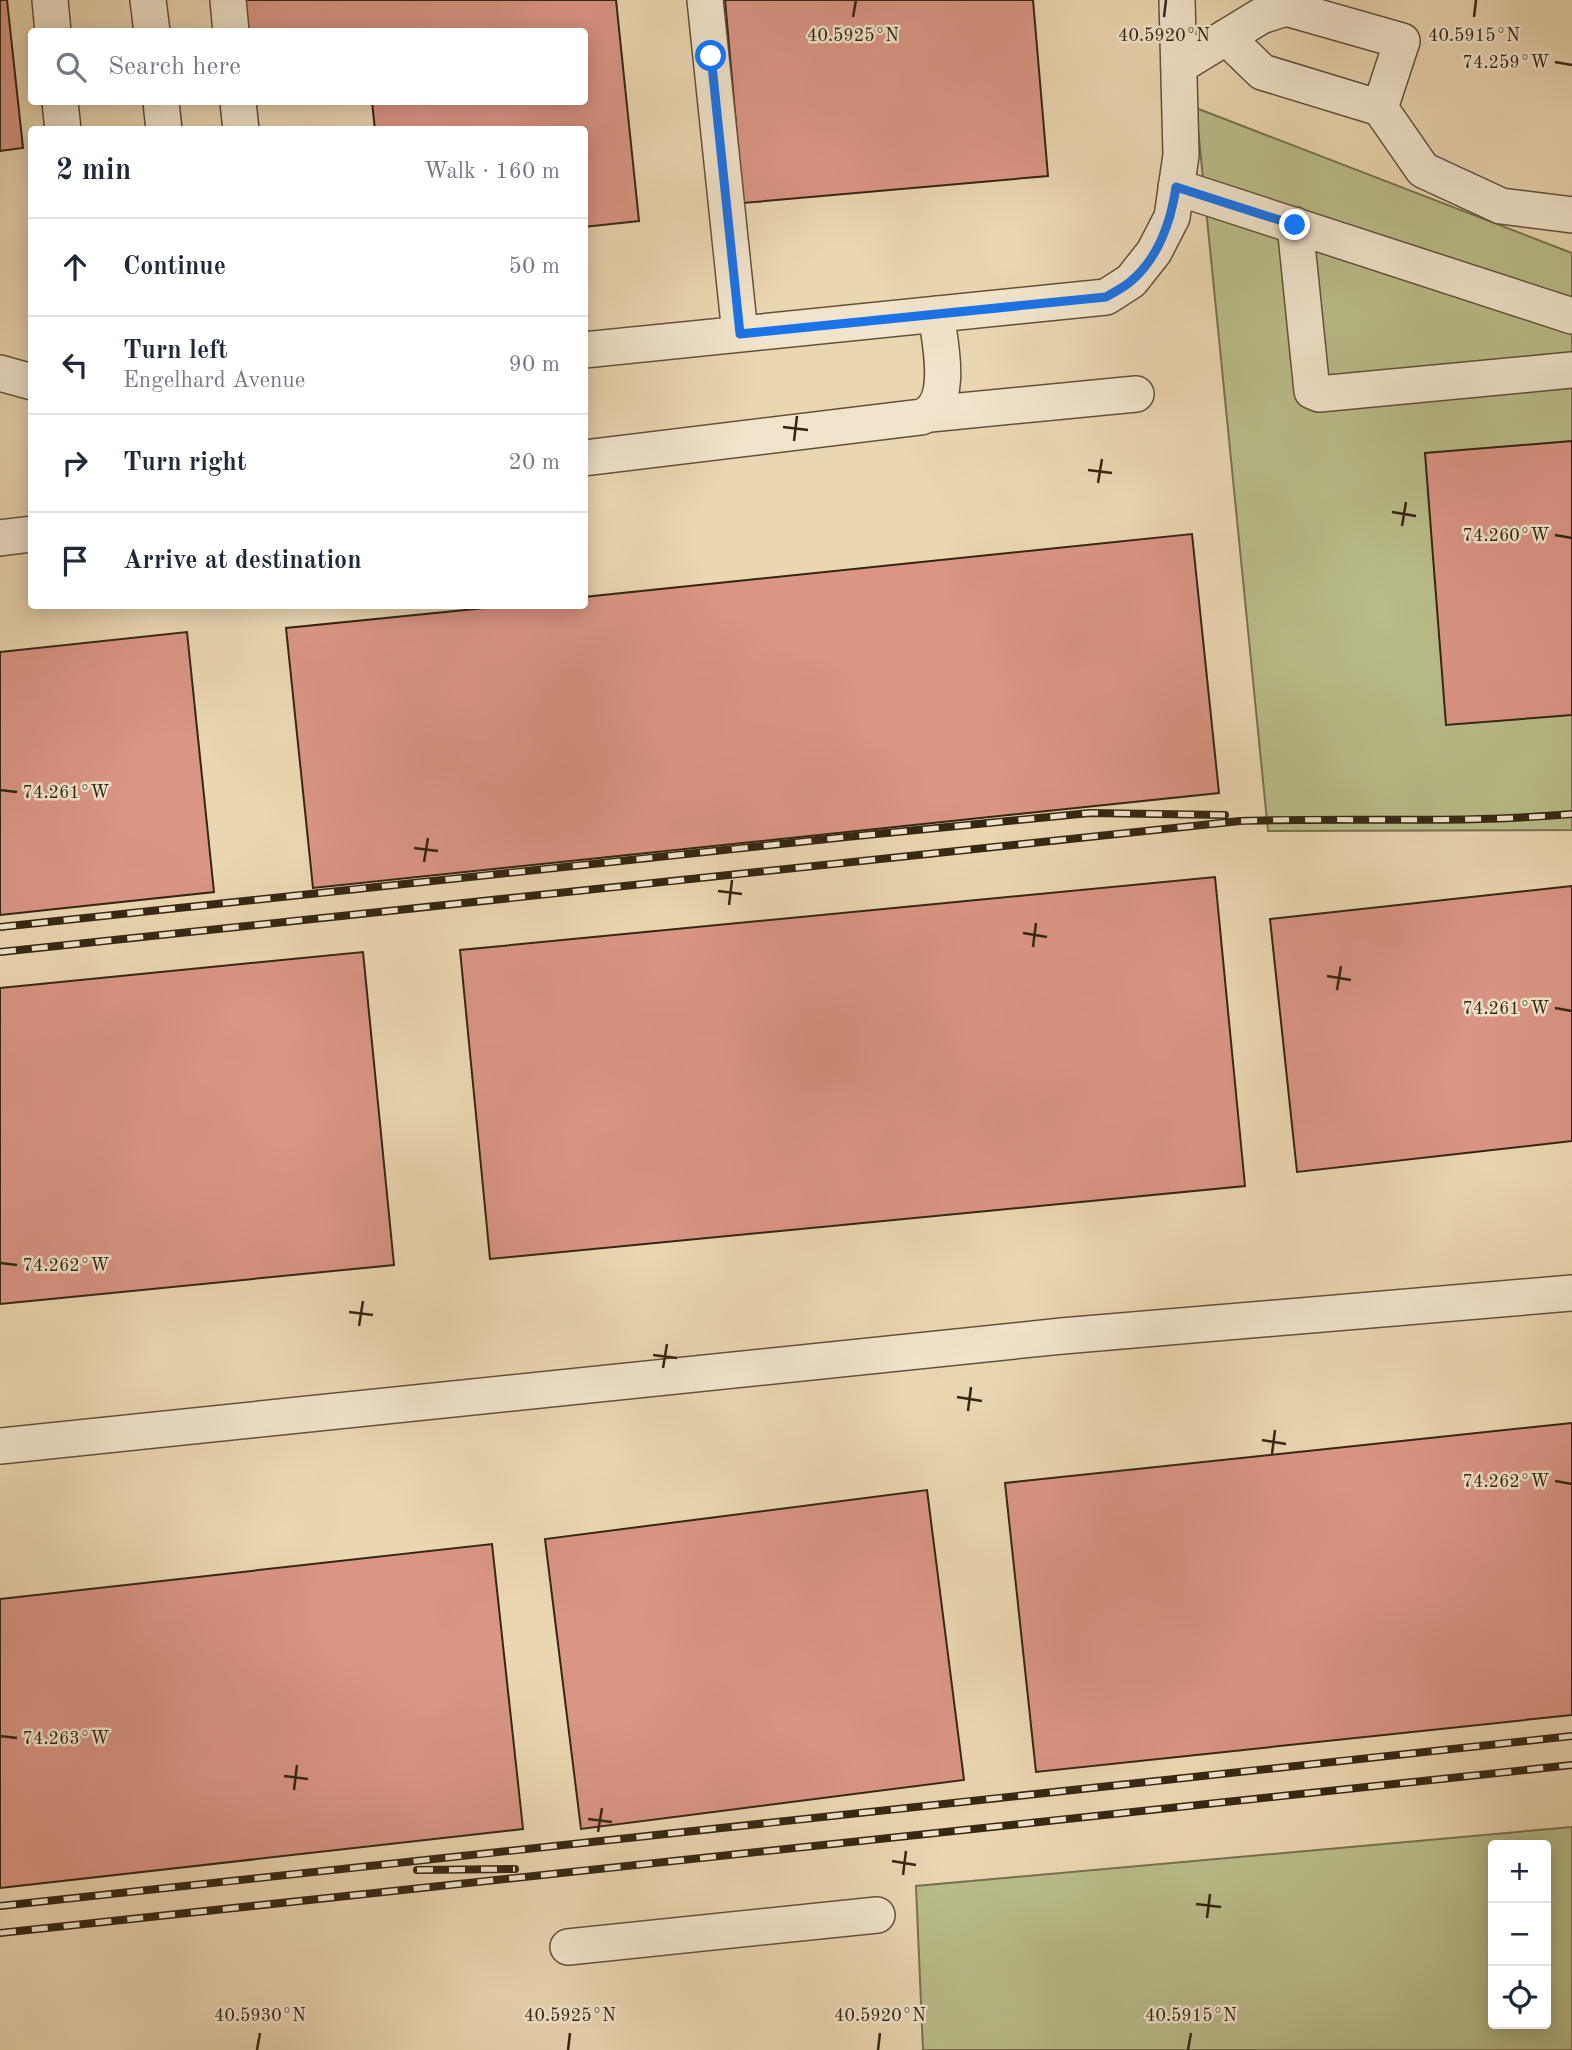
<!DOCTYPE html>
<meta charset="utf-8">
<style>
:root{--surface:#fff;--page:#f2f2f3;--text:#1f2937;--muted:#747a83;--line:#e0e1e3}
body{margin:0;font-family:"Old Standard TT",serif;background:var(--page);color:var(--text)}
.controls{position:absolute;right:21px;bottom:21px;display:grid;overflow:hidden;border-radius:7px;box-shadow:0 4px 18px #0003}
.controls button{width:63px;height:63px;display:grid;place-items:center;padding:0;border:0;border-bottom:2px solid var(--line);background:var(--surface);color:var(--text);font:35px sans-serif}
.stop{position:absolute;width:21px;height:21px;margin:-16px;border:5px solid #1a73e8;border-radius:50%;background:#fff}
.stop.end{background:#1a73e8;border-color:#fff;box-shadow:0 2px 7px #0008}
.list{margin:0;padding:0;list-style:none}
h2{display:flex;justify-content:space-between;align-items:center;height:91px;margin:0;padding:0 28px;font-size:30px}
h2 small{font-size:23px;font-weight:400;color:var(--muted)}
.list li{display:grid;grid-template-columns:46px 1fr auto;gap:21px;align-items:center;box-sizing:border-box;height:98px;padding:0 28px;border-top:2px solid var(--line)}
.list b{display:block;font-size:26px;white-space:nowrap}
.list p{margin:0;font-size:23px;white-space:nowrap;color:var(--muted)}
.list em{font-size:23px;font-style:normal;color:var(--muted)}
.icon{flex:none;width:38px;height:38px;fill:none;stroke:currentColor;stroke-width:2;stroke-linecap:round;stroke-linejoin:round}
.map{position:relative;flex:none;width:1572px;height:2050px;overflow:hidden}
.search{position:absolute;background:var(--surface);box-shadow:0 4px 18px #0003;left:28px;top:28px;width:560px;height:77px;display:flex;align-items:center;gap:18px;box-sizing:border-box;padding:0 24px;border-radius:7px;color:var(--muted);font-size:26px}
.panel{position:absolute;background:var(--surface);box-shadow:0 4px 18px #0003;left:28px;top:126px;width:560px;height:483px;border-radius:7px}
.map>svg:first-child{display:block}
.green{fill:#b9bd8a;stroke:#77724e;stroke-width:2;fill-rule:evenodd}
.building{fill:#da9585;stroke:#352613;stroke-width:2}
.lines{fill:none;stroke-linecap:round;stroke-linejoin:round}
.minor-casing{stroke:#62523a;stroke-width:38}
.minor{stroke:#f1e4cc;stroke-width:35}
.rail-casing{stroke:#352613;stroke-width:8}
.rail{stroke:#f1e4cc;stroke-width:5;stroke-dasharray:16;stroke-linecap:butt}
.route{stroke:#1a73e8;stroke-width:9}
.ticks{fill:none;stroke:#352613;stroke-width:2.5}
.ticks-label{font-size:18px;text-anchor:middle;fill:#352613;stroke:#f1e4cc;stroke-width:5;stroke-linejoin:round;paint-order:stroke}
</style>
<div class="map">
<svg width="1572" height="2050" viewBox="0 0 1572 2050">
<rect width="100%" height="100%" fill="#ead6b1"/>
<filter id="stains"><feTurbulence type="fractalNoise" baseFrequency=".00286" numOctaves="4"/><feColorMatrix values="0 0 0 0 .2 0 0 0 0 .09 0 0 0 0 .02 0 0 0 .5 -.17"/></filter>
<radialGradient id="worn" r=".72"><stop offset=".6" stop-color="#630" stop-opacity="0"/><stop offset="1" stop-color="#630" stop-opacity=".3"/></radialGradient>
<path class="green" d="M 1196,108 L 1572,253 L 1572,830 L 1268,831 Z
M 1572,1827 L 1572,2050 L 923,2050 L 916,1886 ZM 1493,1845 L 1546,1845 L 1546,2024 L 1493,2024 Z"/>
<path class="building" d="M 0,0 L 7,0 L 23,148 L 0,151 Z
M 245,0 L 616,0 L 639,221 L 584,227 L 584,130 L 375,130 L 372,102 L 584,102 L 584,32 L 248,32 Z
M 725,0 L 1033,0 L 1048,176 L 743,203 Z
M 1572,441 L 1572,715 L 1446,725 L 1425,453 Z
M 1192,534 L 1219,793 L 313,888 L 286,628 L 505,606 L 584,606 L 584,597 Z
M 187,632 L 214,892 L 0,915 L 0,652 Z
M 1215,877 L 1245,1186 L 490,1259 L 460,950 Z
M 1572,886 L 1572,1141 L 1297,1172 L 1270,919 Z
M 363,952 L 394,1265 L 0,1304 L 0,988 Z
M 1572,1423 L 1572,1715 L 1036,1772 L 1005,1483 Z
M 927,1490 L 964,1780 L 581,1829 L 545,1539 Z
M 492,1544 L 523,1829 L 0,1888 L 0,1599 Z"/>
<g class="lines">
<defs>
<path id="minor" d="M 50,0 L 53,32
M 148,0 L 152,32
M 228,0 L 231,32
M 705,0 L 740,334
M 1179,66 L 1261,16 L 1286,8 L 1402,41 L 1380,108 L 1262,72 L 1226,37
M 60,102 L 63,130
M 161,102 L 164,130
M 238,102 L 241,130
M 1380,108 L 1423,170 L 1501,206 L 1572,215
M 1176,187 L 1572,316
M 1295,225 L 1312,391 L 1319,394 L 1572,370
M 584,350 L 1106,297 L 1131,281 L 1154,252 L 1172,217 L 1181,155 L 1177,0
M 0,373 L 32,382
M 930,414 L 1136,394
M 584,458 L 921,417 C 955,406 940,342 936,314
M 0,538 L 32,534
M 0,1446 L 1062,1336 L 1572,1293
M 568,1947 L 877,1915"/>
</defs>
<use href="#minor" class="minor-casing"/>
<use href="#minor" class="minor"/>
<defs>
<path id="rail" d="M 0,927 L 846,837 L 1090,813 L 1225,815
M 0,952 L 1240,821 C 1351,817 1462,824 1572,814
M 417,1870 L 515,1869
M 0,1906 L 1572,1736
M 0,1933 L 1572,1765"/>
</defs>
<use href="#rail" class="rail-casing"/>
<use href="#rail" class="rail"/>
</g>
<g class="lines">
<path class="route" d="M 711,56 L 740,334 L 1106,297 C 1114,292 1123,288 1130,282 C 1158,259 1171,221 1176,187 L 1295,225"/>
</g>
<path class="ticks" d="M 853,17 L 856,0M 1164,17 L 1166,0M 1474,17 L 1476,0M 1555,62 L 1572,65M 783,427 L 808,430M 794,441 L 797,416M 1088,470 L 1112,473M 1098,483 L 1102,459M 1392,512 L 1416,516M 1402,526 L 1406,502M 1555,535 L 1572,538M 0,790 L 17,792M 414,848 L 438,851M 424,862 L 428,838M 718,891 L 742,894M 729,905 L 732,880M 1023,933 L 1047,937M 1033,947 L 1036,923M 1327,976 L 1351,980M 1337,990 L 1341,966M 1555,1008 L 1572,1011M 0,1263 L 17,1265M 349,1312 L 373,1315M 359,1326 L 363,1301M 653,1355 L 677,1358M 663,1368 L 667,1344M 957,1397 L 982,1401M 968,1411 L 971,1387M 1262,1440 L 1286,1444M 1272,1454 L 1275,1430M 1555,1481 L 1572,1484M 0,1736 L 17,1738M 284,1776 L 308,1779M 294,1790 L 297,1765M 588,1819 L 612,1822M 598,1832 L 602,1808M 892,1861 L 916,1865M 903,1875 L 906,1851M 1196,1904 L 1221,1907M 1207,1918 L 1210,1894M 257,2050 L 260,2033M 568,2050 L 570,2033M 878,2050 L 880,2033M 1188,2050 L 1191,2033"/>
<g class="ticks-label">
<text x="853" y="41">40.5925°N</text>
<text x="1164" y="41">40.5920°N</text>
<text x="1474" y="41">40.5915°N</text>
<text x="1506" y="68">74.259°W</text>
<text x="1506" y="541">74.260°W</text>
<text x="66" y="798">74.261°W</text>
<text x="1506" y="1014">74.261°W</text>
<text x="66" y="1271">74.262°W</text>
<text x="1506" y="1487">74.262°W</text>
<text x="66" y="1744">74.263°W</text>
<text x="260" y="2021">40.5930°N</text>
<text x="570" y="2021">40.5925°N</text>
<text x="880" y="2021">40.5920°N</text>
<text x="1191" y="2021">40.5915°N</text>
</g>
<rect width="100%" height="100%" filter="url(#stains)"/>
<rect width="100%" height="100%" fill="url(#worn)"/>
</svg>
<div class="controls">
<button>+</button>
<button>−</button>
<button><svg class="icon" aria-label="locate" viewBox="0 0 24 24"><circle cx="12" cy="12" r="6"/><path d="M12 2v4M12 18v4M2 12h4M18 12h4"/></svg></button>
</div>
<div class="stop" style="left:711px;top:56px"></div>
<div class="stop end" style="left:1295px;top:225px"></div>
<div class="search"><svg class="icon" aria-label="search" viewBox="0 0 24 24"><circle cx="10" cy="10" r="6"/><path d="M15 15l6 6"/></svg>Search here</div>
<section class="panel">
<h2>2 min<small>Walk · 160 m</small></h2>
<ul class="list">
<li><svg class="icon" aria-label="ahead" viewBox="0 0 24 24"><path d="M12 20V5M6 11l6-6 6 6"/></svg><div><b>Continue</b></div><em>50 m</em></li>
<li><svg class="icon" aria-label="left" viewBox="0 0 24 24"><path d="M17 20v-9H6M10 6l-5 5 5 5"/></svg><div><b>Turn left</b><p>Engelhard Avenue</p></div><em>90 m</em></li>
<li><svg class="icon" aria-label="right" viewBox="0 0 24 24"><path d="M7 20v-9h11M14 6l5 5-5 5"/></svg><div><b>Turn right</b></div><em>20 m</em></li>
<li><svg class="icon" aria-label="arrive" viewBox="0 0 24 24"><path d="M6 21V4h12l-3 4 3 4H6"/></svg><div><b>Arrive at destination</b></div></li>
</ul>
</section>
</div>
